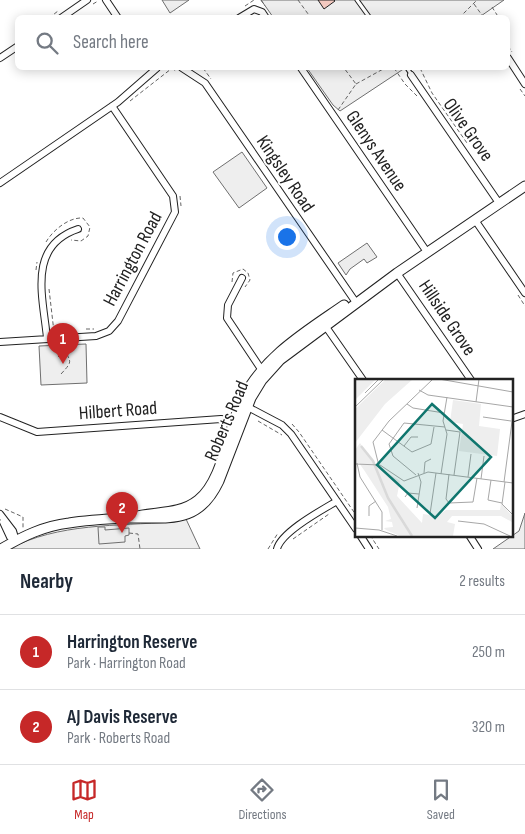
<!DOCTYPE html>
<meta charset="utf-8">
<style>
:root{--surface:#fff;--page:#f2f2f3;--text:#1f2937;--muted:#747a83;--line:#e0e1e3;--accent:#c62828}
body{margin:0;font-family:"Sofia Sans Condensed",sans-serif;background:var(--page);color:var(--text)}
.you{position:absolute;left:286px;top:236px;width:18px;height:18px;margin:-12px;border:4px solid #fff;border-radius:50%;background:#1a73e8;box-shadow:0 0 0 8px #1a73e833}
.badge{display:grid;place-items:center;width:32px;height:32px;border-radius:50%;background:var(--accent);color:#fff;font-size:16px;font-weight:700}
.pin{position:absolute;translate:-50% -41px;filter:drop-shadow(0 1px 2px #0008)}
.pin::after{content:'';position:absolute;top:26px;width:18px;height:15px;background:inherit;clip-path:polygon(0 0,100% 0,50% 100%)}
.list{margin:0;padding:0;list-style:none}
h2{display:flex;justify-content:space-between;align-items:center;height:65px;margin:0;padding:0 20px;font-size:21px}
h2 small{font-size:16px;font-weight:400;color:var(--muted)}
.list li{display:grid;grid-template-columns:32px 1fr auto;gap:15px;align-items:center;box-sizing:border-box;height:75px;padding:0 20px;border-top:1px solid var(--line)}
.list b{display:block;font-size:19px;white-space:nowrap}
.list p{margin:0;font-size:16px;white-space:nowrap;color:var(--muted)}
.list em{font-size:16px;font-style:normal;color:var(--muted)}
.icon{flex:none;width:28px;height:28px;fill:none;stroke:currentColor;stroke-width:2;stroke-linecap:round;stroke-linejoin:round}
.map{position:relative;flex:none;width:525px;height:549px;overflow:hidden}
.search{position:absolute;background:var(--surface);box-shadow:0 2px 12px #0003;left:15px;right:15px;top:15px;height:55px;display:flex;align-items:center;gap:12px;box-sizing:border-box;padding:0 18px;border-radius:8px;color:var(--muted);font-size:19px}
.sheet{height:215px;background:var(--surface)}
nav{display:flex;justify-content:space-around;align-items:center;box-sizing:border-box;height:70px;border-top:1px solid var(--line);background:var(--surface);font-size:14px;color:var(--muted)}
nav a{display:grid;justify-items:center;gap:2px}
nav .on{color:var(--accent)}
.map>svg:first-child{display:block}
.green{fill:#eee;stroke:#6f6f6f}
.parking{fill:#ededed;stroke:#6f6f6f}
.building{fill:#f3c9c0;stroke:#222}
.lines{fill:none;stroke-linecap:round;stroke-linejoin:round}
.lane-casing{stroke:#222;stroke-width:5}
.street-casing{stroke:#222;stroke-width:8}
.secondary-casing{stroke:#222;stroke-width:11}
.path{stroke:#646464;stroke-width:1;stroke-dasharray:4 2.5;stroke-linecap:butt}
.lane{stroke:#fff;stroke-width:3}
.street{stroke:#fff;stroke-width:6}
.secondary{stroke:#fff;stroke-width:9}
.labels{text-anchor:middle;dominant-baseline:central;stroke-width:4;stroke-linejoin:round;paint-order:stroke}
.street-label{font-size:19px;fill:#222;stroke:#fff}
.inset-river{fill:none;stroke:#d9d9d9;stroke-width:2.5}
.inset-road{fill:none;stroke:#a7a7a7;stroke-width:1}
.view{fill:#0f766e;fill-opacity:0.15;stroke:#0f766e;stroke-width:2.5}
.inset-edge{fill:none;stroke:#222;stroke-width:2.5}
</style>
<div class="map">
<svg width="525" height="549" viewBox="0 0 525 549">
<rect width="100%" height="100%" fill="#fff"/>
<path class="green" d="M 162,0 L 189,0 L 170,13 Z
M 261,0 L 504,0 L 478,18 L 273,17 Z
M 307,68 L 405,68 L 340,111 L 333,105 Z
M 242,152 L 267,188 L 239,208 L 213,172 Z
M 86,344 L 87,383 L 41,385 L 39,346 Z
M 525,513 L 525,549 L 493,549 L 519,531 Z
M 186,519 L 200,549 L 9,549 C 58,523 117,526 172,522 Z"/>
<path class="parking" d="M 367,243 L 377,257 L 367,263 L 364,259 L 350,269 L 346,275 L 338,263 Z
M 98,527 L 105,527 L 105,530 L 129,528 L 129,535 L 125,536 L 125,542 L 99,544 Z"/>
<path class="building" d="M 318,0 L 334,0 L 335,1 L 324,9 Z"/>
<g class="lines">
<defs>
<path id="lane" d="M 357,0 L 370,18
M 407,68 L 411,74"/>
<path id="street" d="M 106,0 L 118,18
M 61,18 L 87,0
M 239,18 L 254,9 L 262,12 L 266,18
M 0,58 L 18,46
M 508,58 L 525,84
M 182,68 L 205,83 L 357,304
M 301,68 L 427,252
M 411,75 L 499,203
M 0,183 L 118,102 L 157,68
M 475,220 L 525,293
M 397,273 L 471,380
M 242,278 L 228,305 L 227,318 L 263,372
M 324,324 L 363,380
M 47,338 C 43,297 27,246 78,229
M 0,342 L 96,336 L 109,331 L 118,321 L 175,212 L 173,196 L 112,106
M 244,405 L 282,425 L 291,434 L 356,529
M 0,417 L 37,432 L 221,419 L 237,421
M 511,419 L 525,414
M 0,514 L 13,531 L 16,541
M 3,522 L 10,537 L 16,541
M 360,535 L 369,549
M 469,535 L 478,549
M 277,549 C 281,532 322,510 337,501"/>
<path id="secondary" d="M 133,517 C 156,511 179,515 198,500 C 223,481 228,428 242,400 C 264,356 305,332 344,305
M 1,549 C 23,536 44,526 69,523 C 88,520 108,519 127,518 C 168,517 198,526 219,481 L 251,398 L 262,380 L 280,360 L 397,273 L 525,186"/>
</defs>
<use href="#lane" class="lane-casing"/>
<use href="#street" class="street-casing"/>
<use href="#secondary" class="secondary-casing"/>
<path class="path" d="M 261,0 L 265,6
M 298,0 L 311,18
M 93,4 L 98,1
M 474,4 L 484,18
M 245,6 L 254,0
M 492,7 L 499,18
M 49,18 L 58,11
M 228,18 L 233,14
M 459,18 L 477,0
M 508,46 L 512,52
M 172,68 L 177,72
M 203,68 L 211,79
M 394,68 L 405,84 L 417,96
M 420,68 L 432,93 L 467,143
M 356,84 L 385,68
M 520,89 L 525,96
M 130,101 L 171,69
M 338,110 L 356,84 L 344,68
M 180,196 L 181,206
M 46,242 C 53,230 69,217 83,218 L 90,227 L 88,236 L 81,241 L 71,240
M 36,270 L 37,262
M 232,282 L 233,273 L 243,269 L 248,273 L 250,280 L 245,287
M 49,289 L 54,332
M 518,295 L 525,306
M 86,329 L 94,329
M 58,357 L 65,350
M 61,374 C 75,359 69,363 64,346
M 258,421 L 282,435
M 292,424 L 299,432 L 356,515
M 5,509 L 23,517 L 23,528
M 129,533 L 138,534 L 140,549
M 370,535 L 379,549
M 293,539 L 329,514
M 268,549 L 278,533"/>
<use href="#lane" class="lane"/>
<use href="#street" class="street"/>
<use href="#secondary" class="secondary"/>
</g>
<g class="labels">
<g class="street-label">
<text transform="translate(468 130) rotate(55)">Olive Grove</text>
<text transform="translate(376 151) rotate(56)">Glenys Avenue</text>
<text transform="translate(285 174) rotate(56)">Kingsley Road</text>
<text transform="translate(133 259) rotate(-62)">Harrington Road</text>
<text transform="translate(447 318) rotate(56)">Hillside Grove</text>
<text transform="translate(118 411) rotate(-4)">Hilbert Road</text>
<text transform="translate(227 421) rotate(-67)">Roberts Road</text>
</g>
</g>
<g transform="translate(355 379)">
<rect width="158" height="158" fill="#fff"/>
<path d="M 0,0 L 21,0 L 0,21 ZM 31,0 L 58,0 L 30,25 L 0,64 L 0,30 ZM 98,21 L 126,25 L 124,47 L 145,50 L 142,77 L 104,72 L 108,45 L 95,43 ZM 5,64 L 21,87 L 45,102 L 42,117 L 67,144 L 68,135 L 82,137 L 91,131 L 145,131 L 146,124 L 157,137 L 157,143 L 146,137 L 97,137 L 92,143 L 100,145 L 98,157 L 45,157 L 31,151 L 29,149 L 38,148 L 37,143 L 30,142 L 36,140 L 33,128 L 9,91 L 4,84 L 0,84 L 0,71 Z" fill="#eee"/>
<path class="inset-river" d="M 6,67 L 18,82 L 33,119 L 57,157"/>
<path class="inset-road" d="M 84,0 L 158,13M 64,11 L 73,16 L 158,28M 10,14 L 24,0M 121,23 L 124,0M 52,25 L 58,29 L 89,34M 0,28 L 29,0M 128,38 L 156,42M 27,51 L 57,73 L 76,65 L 79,48M 91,51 L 105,53 L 99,96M 49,67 L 56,58 L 63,58M 2,84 L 5,98 L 27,133 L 27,151M 0,85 L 25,86 L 49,102 L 73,93 L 158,104M 24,87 L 18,63 L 34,42 L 78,0M 69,94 L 70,83 L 76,80M 86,95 L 92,55 L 88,42 L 92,18M 94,95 L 91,120 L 94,124 L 118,123 L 122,99M 61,96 L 38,77 L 34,65 L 49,44 L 90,48M 113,98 L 116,75M 126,100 L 129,77M 136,101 L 133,121 L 147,124M 149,103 L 158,35M 150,103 L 147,125 L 158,136M 50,118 L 53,114 L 64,115M 62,129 L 66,103 L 63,94M 75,135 L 81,94M 14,137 L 14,127 L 21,122M 103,142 L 129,145 L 155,157M 0,149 L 24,151 L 42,157"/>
<path class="view" d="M 77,25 L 136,78 L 80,139 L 22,86 Z"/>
<rect width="158" height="158" class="inset-edge"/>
</g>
</svg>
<div class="you"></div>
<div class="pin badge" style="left:63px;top:364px">1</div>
<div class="pin badge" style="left:122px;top:533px">2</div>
<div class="search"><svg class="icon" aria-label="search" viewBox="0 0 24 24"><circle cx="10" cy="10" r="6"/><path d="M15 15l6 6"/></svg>Search here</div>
</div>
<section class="sheet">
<h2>Nearby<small>2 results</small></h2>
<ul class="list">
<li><span class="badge">1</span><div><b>Harrington Reserve</b><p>Park · Harrington Road</p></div><em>250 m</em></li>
<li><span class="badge">2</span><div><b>AJ Davis Reserve</b><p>Park · Roberts Road</p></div><em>320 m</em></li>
</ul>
</section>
<nav>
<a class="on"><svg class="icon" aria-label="map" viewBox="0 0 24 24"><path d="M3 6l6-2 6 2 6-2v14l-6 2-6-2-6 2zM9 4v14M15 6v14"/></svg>Map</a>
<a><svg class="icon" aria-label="directions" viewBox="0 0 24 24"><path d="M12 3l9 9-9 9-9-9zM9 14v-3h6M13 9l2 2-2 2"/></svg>Directions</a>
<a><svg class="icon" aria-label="saved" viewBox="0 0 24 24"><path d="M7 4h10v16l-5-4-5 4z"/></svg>Saved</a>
</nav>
